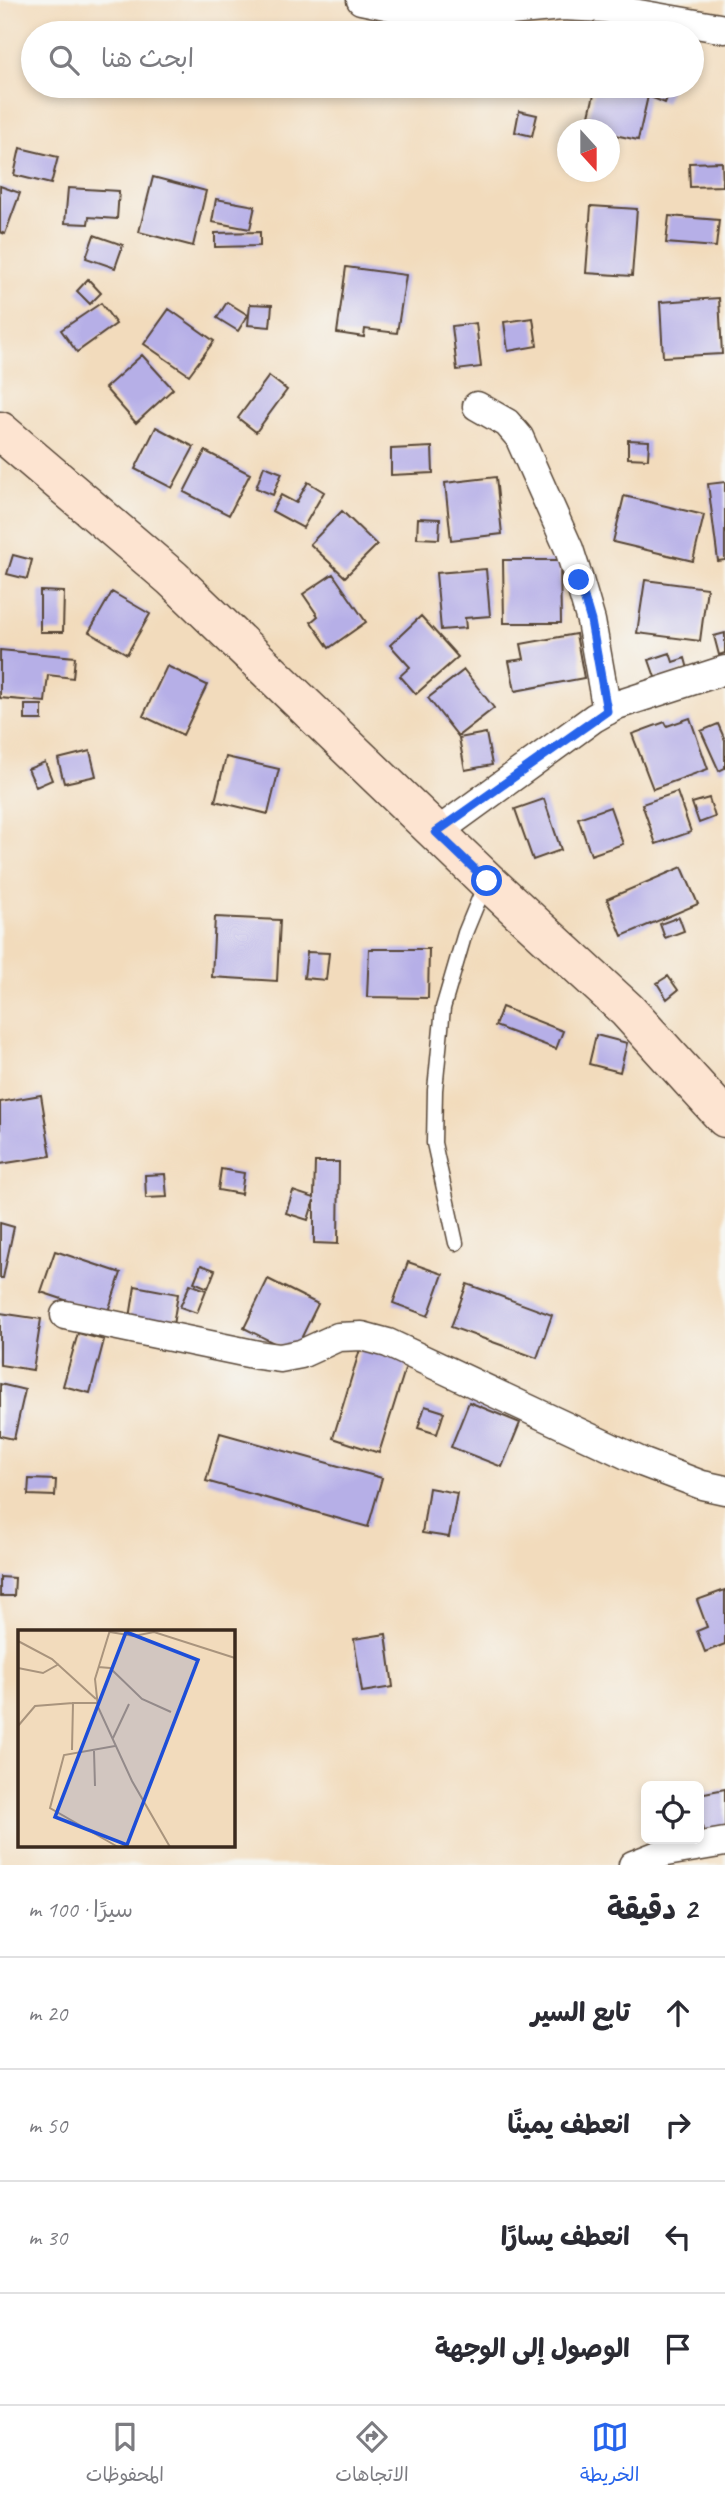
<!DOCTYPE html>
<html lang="ar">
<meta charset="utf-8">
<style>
:root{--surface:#fff;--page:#f7f7f7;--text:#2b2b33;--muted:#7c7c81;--line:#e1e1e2;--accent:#2563eb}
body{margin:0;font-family:Caveat,"Playpen Sans Arabic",sans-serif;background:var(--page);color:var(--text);direction:rtl}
.controls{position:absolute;right:21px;bottom:21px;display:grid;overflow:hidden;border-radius:10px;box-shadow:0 4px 10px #0003}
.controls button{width:63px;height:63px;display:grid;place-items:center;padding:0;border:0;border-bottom:2px solid var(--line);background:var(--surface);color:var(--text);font:35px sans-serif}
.compass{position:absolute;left:557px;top:119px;width:63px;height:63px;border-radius:50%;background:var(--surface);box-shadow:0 4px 10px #0003;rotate:159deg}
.stop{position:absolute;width:21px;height:21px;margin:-16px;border:5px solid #2563eb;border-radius:50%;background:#fff}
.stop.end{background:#2563eb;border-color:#fff;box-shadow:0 2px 7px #0008}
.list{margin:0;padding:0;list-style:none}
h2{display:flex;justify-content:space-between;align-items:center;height:91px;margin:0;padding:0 28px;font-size:30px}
h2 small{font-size:23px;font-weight:400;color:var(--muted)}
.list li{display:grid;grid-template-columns:46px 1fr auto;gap:21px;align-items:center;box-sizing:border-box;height:112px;padding:0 28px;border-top:2px solid var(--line)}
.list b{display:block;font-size:26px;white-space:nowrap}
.list em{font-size:23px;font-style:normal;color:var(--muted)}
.icon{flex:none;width:38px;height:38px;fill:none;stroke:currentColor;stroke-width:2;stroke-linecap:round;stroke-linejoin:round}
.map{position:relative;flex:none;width:725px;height:1865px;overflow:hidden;direction:ltr}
.search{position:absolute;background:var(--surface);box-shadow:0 4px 10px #0003;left:21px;right:21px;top:21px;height:77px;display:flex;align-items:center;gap:18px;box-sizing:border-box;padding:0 24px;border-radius:38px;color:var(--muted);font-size:26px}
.sheet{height:539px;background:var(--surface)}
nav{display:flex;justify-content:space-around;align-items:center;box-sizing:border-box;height:98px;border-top:2px solid var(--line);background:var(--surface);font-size:19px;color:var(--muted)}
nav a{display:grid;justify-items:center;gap:4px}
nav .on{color:var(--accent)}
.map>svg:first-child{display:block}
.building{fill:#b6afe7}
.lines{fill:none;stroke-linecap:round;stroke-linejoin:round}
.service-casing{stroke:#564536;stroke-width:17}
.minor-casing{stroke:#564536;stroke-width:31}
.secondary-casing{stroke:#564536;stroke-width:41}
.service{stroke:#fff;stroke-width:14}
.minor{stroke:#fff;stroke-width:28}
.secondary{stroke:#fde4d1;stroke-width:38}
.route{stroke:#2563eb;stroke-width:9}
.inset-road{fill:none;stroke:#a9947d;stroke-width:2}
.view{fill:#1d4ed8;fill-opacity:0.15;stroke:#1d4ed8;stroke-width:3.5}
.inset-edge{fill:none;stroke:#3b2a1e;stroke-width:3.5}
</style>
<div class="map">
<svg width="725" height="1865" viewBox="0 0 725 1865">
<rect width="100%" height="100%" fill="#f6f6f2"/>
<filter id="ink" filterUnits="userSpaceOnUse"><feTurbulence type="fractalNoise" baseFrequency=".0143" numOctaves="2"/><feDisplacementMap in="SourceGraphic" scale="14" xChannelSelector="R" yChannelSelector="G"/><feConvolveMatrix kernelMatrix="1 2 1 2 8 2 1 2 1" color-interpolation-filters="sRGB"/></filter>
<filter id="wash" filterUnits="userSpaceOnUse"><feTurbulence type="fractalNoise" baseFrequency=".00686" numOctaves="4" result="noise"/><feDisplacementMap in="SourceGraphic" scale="28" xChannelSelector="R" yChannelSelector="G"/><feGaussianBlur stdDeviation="1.57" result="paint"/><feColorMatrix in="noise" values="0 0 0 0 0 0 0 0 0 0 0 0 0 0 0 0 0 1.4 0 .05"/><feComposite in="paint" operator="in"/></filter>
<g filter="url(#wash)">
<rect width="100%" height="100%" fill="#f2dbbc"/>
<g id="blocks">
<path class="building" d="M 589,20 L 610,22 L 609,33 L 588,33 Z
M 596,86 L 672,86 L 665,103 L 648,96 L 638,140 L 610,134 L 610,130 L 586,128 Z
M 519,111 L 537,115 L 532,136 L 515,132 Z
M 20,148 L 58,157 L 51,184 L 14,175 Z
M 722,162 L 723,186 L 690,187 L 689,163 Z
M 153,177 L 206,191 L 193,246 L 139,232 Z
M 0,186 L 20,193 L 5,234 L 0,232 Z
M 68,188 L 119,191 L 117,219 L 89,217 L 88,224 L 65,223 Z
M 216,199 L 255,206 L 250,229 L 212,222 Z
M 591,206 L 637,209 L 632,276 L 586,273 Z
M 669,216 L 719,220 L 716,247 L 666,243 Z
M 260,232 L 260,246 L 215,247 L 215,233 Z
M 94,235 L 123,245 L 115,268 L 86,258 Z
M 346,267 L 406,275 L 397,333 L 365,329 L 364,337 L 337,333 Z
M 88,279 L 101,293 L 90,304 L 77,291 Z
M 719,298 L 722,354 L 663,357 L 660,302 Z
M 227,302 L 248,315 L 238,331 L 217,318 Z
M 101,303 L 116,324 L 77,352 L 61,330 Z
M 250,304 L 272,305 L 270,327 L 248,325 Z
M 169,309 L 214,341 L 189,375 L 144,344 Z
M 533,318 L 537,346 L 508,351 L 504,322 Z
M 476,323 L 481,367 L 457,370 L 452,326 Z
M 142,355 L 173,389 L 136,423 L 105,388 Z
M 269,376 L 287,390 L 256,432 L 238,418 Z
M 156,427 L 194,447 L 172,488 L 135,469 Z
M 628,440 L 649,441 L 648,459 L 628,458 Z
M 432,447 L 433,473 L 391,475 L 391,449 Z
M 205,451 L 250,474 L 229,515 L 184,492 Z
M 264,466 L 282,473 L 273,495 L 256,488 Z
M 496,477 L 502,534 L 451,540 L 445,483 Z
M 308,482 L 324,492 L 303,528 L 272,511 L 281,495 L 296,503 Z
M 725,482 L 725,560 L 718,561 L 708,484 Z
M 624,496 L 704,515 L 693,561 L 613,542 Z
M 342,511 L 377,545 L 345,577 L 310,544 Z
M 418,518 L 440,519 L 439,539 L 417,538 Z
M 13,555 L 32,560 L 27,579 L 7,574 Z
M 503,560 L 560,560 L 561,623 L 504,623 Z
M 486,569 L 490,616 L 465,618 L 466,628 L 441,630 L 436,573 Z
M 333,574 L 366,622 L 329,648 L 311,622 L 318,616 L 303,594 Z
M 645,580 L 707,588 L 700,641 L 637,633 Z
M 40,591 L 64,592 L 63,632 L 40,632 Z
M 112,592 L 150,614 L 127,654 L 89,632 Z
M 421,616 L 458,657 L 416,694 L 400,676 L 410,667 L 390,645 Z
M 725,633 L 725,653 L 719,655 L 714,636 Z
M 576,634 L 584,678 L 515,691 L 509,661 L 524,659 L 521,644 Z
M 0,650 L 75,657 L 73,678 L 48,675 L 45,702 L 0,698 Z
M 670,653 L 673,662 L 685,658 L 688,669 L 656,680 L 649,660 Z
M 167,666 L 207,685 L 183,735 L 143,716 Z
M 464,670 L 494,708 L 458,736 L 428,698 Z
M 25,705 L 42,705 L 42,720 L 25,720 Z
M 690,718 L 708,769 L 653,789 L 632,734 L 665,722 L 667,726 Z
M 718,724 L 725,740 L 725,768 L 719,771 L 701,731 Z
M 486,733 L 492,765 L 465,770 L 459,738 Z
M 90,751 L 96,776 L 64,783 L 58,759 Z
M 226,757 L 279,769 L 268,814 L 215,801 Z
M 45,762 L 52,780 L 36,787 L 28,769 Z
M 677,792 L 691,832 L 656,844 L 642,804 Z
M 709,798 L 715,817 L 699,823 L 692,803 Z
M 544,799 L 561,850 L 533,860 L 515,809 Z
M 610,807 L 623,844 L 591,855 L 578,818 Z
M 682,867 L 698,904 L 622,936 L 607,899 Z
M 215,917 L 280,920 L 277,981 L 212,977 Z
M 679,917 L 684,931 L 665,938 L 660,924 Z
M 369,949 L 429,949 L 428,998 L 367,997 Z
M 307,952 L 329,953 L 326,980 L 304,978 Z
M 668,976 L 678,990 L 667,999 L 657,983 Z
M 502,1007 L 563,1031 L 556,1049 L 495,1026 Z
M 596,1035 L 627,1043 L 620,1072 L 589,1064 Z
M 41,1095 L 51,1156 L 0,1164 L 0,1102 Z
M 315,1162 L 339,1162 L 338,1244 L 314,1243 L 314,1200 L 308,1220 L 286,1213 L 293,1191 L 314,1198 Z
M 221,1169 L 244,1173 L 241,1194 L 218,1190 Z
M 165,1174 L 167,1197 L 146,1198 L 145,1175 Z
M 0,1223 L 14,1227 L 3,1278 L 0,1278 Z
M 55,1251 L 121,1273 L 107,1314 L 41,1292 Z
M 408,1262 L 443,1274 L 428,1316 L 393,1303 Z
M 201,1265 L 215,1270 L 208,1288 L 194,1282 Z
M 268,1279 L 318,1304 L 294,1353 L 244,1328 Z
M 190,1284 L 206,1290 L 197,1313 L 180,1307 Z
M 467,1284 L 552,1315 L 537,1358 L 451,1327 Z
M 135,1286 L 178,1294 L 173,1325 L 130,1318 Z
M 0,1313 L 41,1319 L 33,1370 L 0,1365 Z
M 78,1333 L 104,1340 L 90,1393 L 63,1386 Z
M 361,1346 L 408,1360 L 379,1453 L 333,1438 Z
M 0,1384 L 25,1390 L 14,1439 L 0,1436 Z
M 469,1402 L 520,1423 L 502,1467 L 451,1447 Z
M 425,1406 L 444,1412 L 437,1434 L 418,1428 Z
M 220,1433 L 382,1478 L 368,1527 L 206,1481 Z
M 29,1479 L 56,1480 L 55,1496 L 28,1495 Z
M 429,1488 L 457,1493 L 449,1537 L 422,1533 Z
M 0,1577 L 15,1578 L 14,1596 L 0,1596 Z
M 725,1590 L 725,1644 L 705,1652 L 697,1631 L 707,1627 L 697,1600 Z
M 386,1634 L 393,1687 L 362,1692 L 354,1639 Z
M 725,1789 L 725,1833 L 704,1837 L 699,1809 L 699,1794 Z"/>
</g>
</g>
<g filter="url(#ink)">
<use href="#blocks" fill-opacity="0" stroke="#564536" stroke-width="2"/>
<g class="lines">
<defs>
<path id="service" d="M 456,1243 L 434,1143 L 435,1090 L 443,1008 L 465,933 L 486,882"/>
<path id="minor" d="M 361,0 L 420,12 L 436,12 L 510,11 L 562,6 L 604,8 L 725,29
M 477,406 L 507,423 L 519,437 L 569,549 L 579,580 L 591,621 L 607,711
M 436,833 L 594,718 L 617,705 L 725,670
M 65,1315 L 258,1355 L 280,1358 L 301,1354 L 338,1337 L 362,1336 L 388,1343 L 644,1463 L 702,1485 L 725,1490
M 633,1865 L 666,1852 L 725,1842"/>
<path id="secondary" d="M 0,431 L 172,578 L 487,881 L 627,1010 L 725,1118"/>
</defs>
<use href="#service" class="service-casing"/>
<use href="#minor" class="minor-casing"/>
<use href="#secondary" class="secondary-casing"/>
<use href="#service" class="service"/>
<use href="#minor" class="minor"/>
<use href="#secondary" class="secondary"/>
</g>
</g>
<g class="lines" filter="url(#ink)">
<path class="route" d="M 487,881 L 436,832 L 607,711 L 591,621 L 579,580"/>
</g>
<g transform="translate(18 1630)">
<rect width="217" height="217" fill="#f2dbbc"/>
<path class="inset-road" d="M 92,0 L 77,49 L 80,77 L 114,151 L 152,217M 92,2 L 116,6 L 136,2 L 217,28M 0,11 L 34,29 L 78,69M 80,37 L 92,38 L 124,69 L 153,82M 0,38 L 25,43 L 41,34M 0,96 L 17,76 L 55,73M 95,108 L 111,74M 97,116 L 46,125 L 32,178 L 100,217M 54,120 L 55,73 L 79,73M 76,121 L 77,156"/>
<path class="view" d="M 108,2 L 180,30 L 109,215 L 37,187 Z"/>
<rect width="217" height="217" class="inset-edge"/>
</g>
</svg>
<div class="controls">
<button><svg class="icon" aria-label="locate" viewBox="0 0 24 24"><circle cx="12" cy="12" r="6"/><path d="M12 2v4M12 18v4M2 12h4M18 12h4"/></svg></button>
</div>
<svg class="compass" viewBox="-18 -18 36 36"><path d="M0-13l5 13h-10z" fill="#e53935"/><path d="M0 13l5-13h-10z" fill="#7c7c81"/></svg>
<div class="stop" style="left:487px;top:881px"></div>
<div class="stop end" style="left:579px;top:580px"></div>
<div class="search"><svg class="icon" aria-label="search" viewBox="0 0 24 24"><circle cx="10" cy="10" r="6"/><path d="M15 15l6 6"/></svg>ابحث هنا</div>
</div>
<section class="sheet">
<h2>2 دقيقة<small>سيرًا · 100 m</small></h2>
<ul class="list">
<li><svg class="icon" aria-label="ahead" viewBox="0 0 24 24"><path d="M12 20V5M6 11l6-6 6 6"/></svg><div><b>تابع السير</b></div><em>20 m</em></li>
<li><svg class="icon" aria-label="right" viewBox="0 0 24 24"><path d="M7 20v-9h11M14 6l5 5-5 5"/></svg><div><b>انعطف يمينًا</b></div><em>50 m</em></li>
<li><svg class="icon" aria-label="left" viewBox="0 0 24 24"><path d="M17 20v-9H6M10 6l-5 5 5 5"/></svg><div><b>انعطف يسارًا</b></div><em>30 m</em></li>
<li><svg class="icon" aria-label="arrive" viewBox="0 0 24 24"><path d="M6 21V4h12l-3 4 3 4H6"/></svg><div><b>الوصول إلى الوجهة</b></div></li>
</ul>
</section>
<nav>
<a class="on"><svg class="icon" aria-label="map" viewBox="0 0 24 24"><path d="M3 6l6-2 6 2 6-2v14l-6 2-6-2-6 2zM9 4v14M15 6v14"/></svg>الخريطة</a>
<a><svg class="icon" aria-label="directions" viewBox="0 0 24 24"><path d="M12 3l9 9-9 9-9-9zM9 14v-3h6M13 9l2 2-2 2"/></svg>الاتجاهات</a>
<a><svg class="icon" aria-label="saved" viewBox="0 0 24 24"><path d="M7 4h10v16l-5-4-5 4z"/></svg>المحفوظات</a>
</nav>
